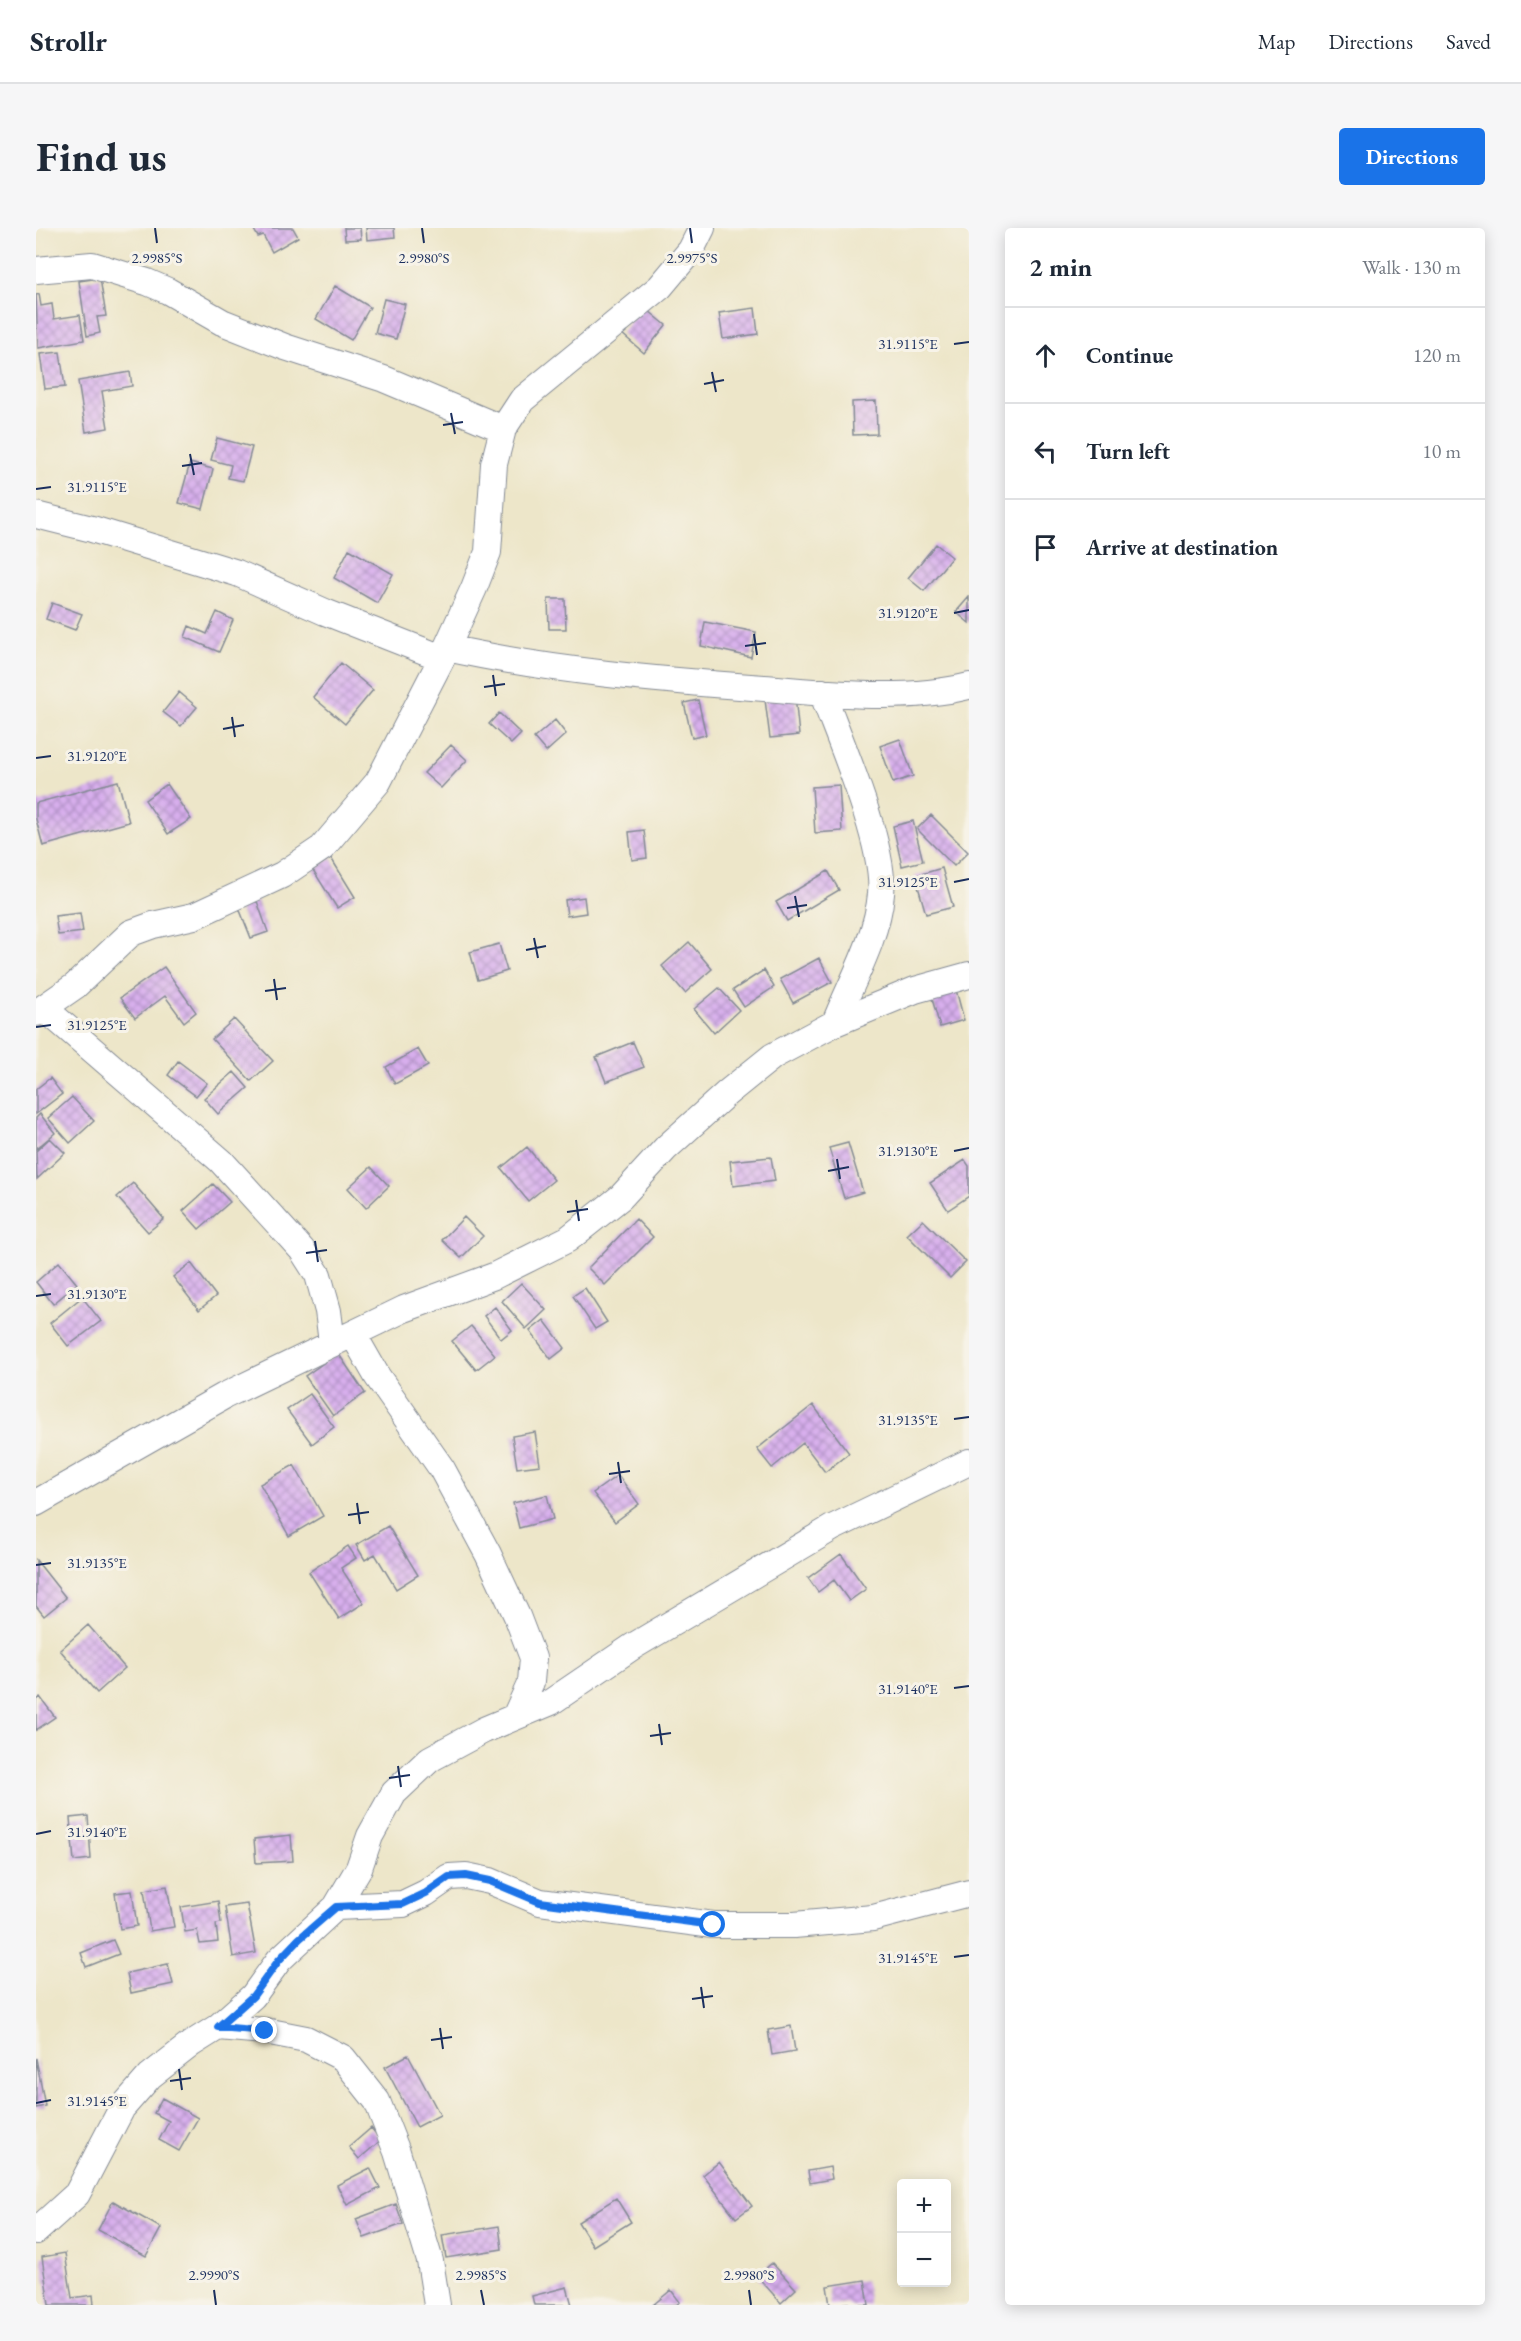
<!DOCTYPE html>
<meta charset="utf-8">
<style>
:root{--surface:#fff;--page:#f6f6f7;--text:#1f2937;--muted:#747a83;--line:#e0e1e3;--accent:#1a73e8}
body{margin:0;font-family:"EB Garamond",serif;background:var(--page);color:var(--text)}
.controls{position:absolute;right:18px;bottom:18px;display:grid;overflow:hidden;border-radius:6px;box-shadow:0 3px 15px #0003}
.controls button{width:54px;height:54px;display:grid;place-items:center;padding:0;border:0;border-bottom:2px solid var(--line);background:var(--surface);color:var(--text);font:30px sans-serif}
.stop{position:absolute;width:18px;height:18px;margin:-14px;border:4px solid #1a73e8;border-radius:50%;background:#fff}
.stop.end{background:#1a73e8;border-color:#fff;box-shadow:0 2px 6px #0008}
.list{margin:0;padding:0;list-style:none}
h2{display:flex;justify-content:space-between;align-items:center;height:78px;margin:0;padding:0 24px;font-size:26px}
h2 small{font-size:20px;font-weight:400;color:var(--muted)}
.list li{display:grid;grid-template-columns:39px 1fr auto;gap:18px;align-items:center;box-sizing:border-box;height:96px;padding:0 24px;border-top:2px solid var(--line)}
.list b{display:block;font-size:22px;white-space:nowrap}
.list em{font-size:20px;font-style:normal;color:var(--muted)}
.icon{flex:none;width:33px;height:33px;fill:none;stroke:currentColor;stroke-width:2;stroke-linecap:round;stroke-linejoin:round}
.map{position:relative;flex:none;width:933px;height:2077px;overflow:hidden;border-radius:6px}
header{display:flex;align-items:center;gap:36px;box-sizing:border-box;height:84px;padding:0 30px;background:var(--surface);border-bottom:2px solid var(--line)}
header strong{font-size:28px}
nav{display:flex;gap:33px;margin-inline-start:auto;font-size:21px}
.intro{display:flex;align-items:center;justify-content:space-between;box-sizing:border-box;height:144px;padding:0 36px}
h1{margin:0;font-size:42px}
.button{padding:15px 27px;border-radius:6px;background:var(--accent);color:#fff;font-size:21px;font-weight:700}
main{display:flex;gap:36px;padding:0 36px}
aside{flex:1;background:var(--surface);border-radius:6px;box-shadow:0 3px 15px #0003}
.map>svg:first-child{display:block}
.building{fill:url(#building-cross-hatch)}
.lines{fill:none;stroke-linecap:round;stroke-linejoin:round}
.street-casing{stroke:#848a94;stroke-width:28}
.street{stroke:#fff;stroke-width:26}
.route{stroke:#1a73e8;stroke-width:8}
.ticks{fill:none;stroke:#1b2f5e;stroke-width:2}
.ticks-label{font-size:15px;text-anchor:middle;fill:#1b2f5e;stroke:#f7f3e8;stroke-width:6;stroke-linejoin:round;paint-order:stroke}
</style>
<header>
<strong>Strollr</strong>
<nav><a>Map</a><a>Directions</a><a>Saved</a></nav>
</header>
<div class="intro"><h1>Find us</h1><a class="button">Directions</a></div>
<main>
<div class="map">
<svg width="933" height="2077" viewBox="0 0 933 2077">
<defs>
<pattern id="building-cross-hatch" width="8" height="8" patternUnits="userSpaceOnUse" patternTransform="scale(1.5)"><rect width="8" height="8" fill="#d8afed"/><path d="M0 0l8 8M0 8l8-8" fill="none" stroke="#ae8fc3"/></pattern>
</defs>
<rect width="100%" height="100%" fill="#f7f3e8"/>
<filter id="ink" filterUnits="userSpaceOnUse"><feTurbulence type="fractalNoise" baseFrequency=".0167" numOctaves="2"/><feDisplacementMap in="SourceGraphic" scale="12" xChannelSelector="R" yChannelSelector="G"/><feConvolveMatrix kernelMatrix="1 2 1 2 8 2 1 2 1" color-interpolation-filters="sRGB"/></filter>
<filter id="wash" filterUnits="userSpaceOnUse"><feTurbulence type="fractalNoise" baseFrequency=".008" numOctaves="4" result="noise"/><feDisplacementMap in="SourceGraphic" scale="24" xChannelSelector="R" yChannelSelector="G"/><feGaussianBlur stdDeviation="1.35" result="paint"/><feColorMatrix in="noise" values="0 0 0 0 0 0 0 0 0 0 0 0 0 0 0 0 0 1.4 0 .05"/><feComposite in="paint" operator="in"/></filter>
<g filter="url(#wash)">
<rect width="100%" height="100%" fill="#ede6c9"/>
<g id="blocks">
<path class="building" d="M 217,0 L 257,0 L 262,9 L 236,24 L 227,7 L 222,9 Z
M 308,0 L 324,0 L 325,11 L 309,12 Z
M 330,0 L 358,0 L 359,9 L 331,12 Z
M 64,50 L 70,88 L 61,89 L 64,105 L 51,108 L 43,53 Z
M 299,58 L 334,79 L 315,112 L 280,91 Z
M 3,66 L 5,78 L 16,76 L 18,91 L 44,87 L 48,112 L 2,120 L 0,67 Z
M 348,71 L 369,76 L 360,111 L 339,105 Z
M 607,78 L 630,97 L 608,125 L 585,105 Z
M 719,80 L 722,106 L 687,111 L 683,85 Z
M 24,124 L 29,159 L 9,161 L 4,126 Z
M 94,144 L 96,158 L 66,163 L 72,200 L 50,204 L 42,153 Z
M 840,173 L 841,206 L 817,207 L 816,174 Z
M 181,210 L 216,219 L 207,253 L 192,250 L 195,237 L 175,232 Z
M 154,235 L 177,241 L 167,281 L 143,275 Z
M 900,316 L 916,329 L 888,363 L 872,350 Z
M 313,321 L 357,346 L 341,375 L 298,350 Z
M 933,369 L 933,395 L 920,384 Z
M 512,371 L 529,371 L 530,401 L 513,401 Z
M 16,375 L 46,386 L 39,402 L 10,391 Z
M 181,384 L 197,392 L 183,424 L 149,409 L 153,398 L 171,406 Z
M 669,394 L 720,404 L 715,429 L 665,418 Z
M 305,435 L 337,462 L 309,496 L 277,469 Z
M 143,464 L 161,479 L 145,498 L 127,484 Z
M 759,468 L 763,507 L 734,510 L 729,472 Z
M 662,472 L 670,507 L 656,510 L 648,475 Z
M 463,485 L 485,506 L 475,516 L 453,496 Z
M 519,492 L 530,506 L 510,524 L 498,510 Z
M 864,511 L 877,548 L 857,555 L 844,518 Z
M 415,517 L 431,532 L 405,560 L 388,545 Z
M 82,553 L 93,594 L 7,618 L 0,591 L 0,575 Z
M 131,556 L 155,591 L 132,606 L 109,572 Z
M 803,557 L 806,603 L 779,605 L 776,559 Z
M 895,587 L 932,624 L 918,638 L 881,601 Z
M 877,593 L 887,633 L 866,638 L 857,598 Z
M 608,602 L 611,630 L 596,632 L 593,604 Z
M 295,630 L 319,669 L 301,680 L 277,642 Z
M 906,640 L 917,679 L 890,686 L 879,648 Z
M 792,643 L 803,662 L 751,693 L 740,674 Z
M 548,669 L 550,685 L 531,688 L 529,672 Z
M 221,673 L 232,704 L 215,710 L 203,680 Z
M 44,685 L 47,704 L 22,707 L 19,688 Z
M 653,714 L 676,741 L 649,765 L 626,738 Z
M 463,716 L 471,743 L 442,752 L 434,724 Z
M 783,730 L 796,754 L 757,775 L 744,751 Z
M 128,739 L 160,784 L 148,794 L 129,768 L 99,790 L 84,770 Z
M 728,742 L 738,759 L 708,779 L 697,762 Z
M 918,754 L 928,792 L 904,799 L 893,760 Z
M 683,760 L 703,782 L 678,805 L 658,781 Z
M 198,791 L 237,833 L 215,853 L 176,811 Z
M 597,814 L 608,839 L 570,854 L 560,829 Z
M 382,821 L 392,838 L 359,856 L 350,839 Z
M 142,833 L 171,855 L 160,868 L 132,847 Z
M 198,844 L 212,860 L 182,886 L 168,870 Z
M 14,850 L 26,866 L 0,886 L 0,861 Z
M 36,869 L 58,893 L 34,915 L 12,890 Z
M 4,886 L 19,905 L 0,921 L 0,890 Z
M 14,910 L 29,925 L 1,951 L 0,923 Z
M 812,915 L 827,964 L 808,970 L 793,920 Z
M 491,919 L 518,952 L 492,973 L 465,940 Z
M 735,929 L 739,953 L 697,958 L 694,933 Z
M 929,932 L 933,938 L 933,968 L 912,982 L 894,955 Z
M 335,939 L 353,958 L 330,980 L 312,960 Z
M 97,955 L 128,991 L 112,1004 L 81,969 Z
M 177,956 L 194,974 L 163,1001 L 147,983 Z
M 428,989 L 447,1008 L 425,1030 L 406,1012 Z
M 600,991 L 617,1009 L 569,1057 L 552,1040 Z
M 887,992 L 930,1034 L 914,1050 L 871,1007 Z
M 23,1034 L 41,1056 L 17,1076 L 0,1054 Z
M 155,1035 L 180,1068 L 163,1082 L 137,1049 Z
M 485,1055 L 510,1082 L 490,1101 L 466,1073 Z
M 549,1060 L 571,1094 L 559,1101 L 537,1068 Z
M 46,1069 L 65,1093 L 32,1118 L 14,1095 Z
M 459,1079 L 476,1102 L 465,1111 L 448,1088 Z
M 508,1092 L 529,1120 L 515,1131 L 494,1103 Z
M 435,1098 L 459,1127 L 440,1142 L 416,1113 Z
M 302,1125 L 329,1165 L 297,1188 L 269,1148 Z
M 274,1166 L 298,1199 L 276,1216 L 251,1182 Z
M 777,1177 L 813,1225 L 789,1244 L 767,1215 L 736,1240 L 721,1221 Z
M 499,1204 L 504,1237 L 481,1240 L 476,1208 Z
M 258,1237 L 287,1288 L 253,1308 L 224,1256 Z
M 582,1247 L 603,1276 L 579,1294 L 557,1265 Z
M 511,1267 L 517,1291 L 483,1300 L 477,1275 Z
M 352,1298 L 382,1347 L 360,1361 L 339,1326 L 329,1332 L 320,1317 Z
M 312,1318 L 320,1330 L 305,1340 L 328,1375 L 303,1391 L 273,1344 Z
M 805,1326 L 830,1361 L 813,1373 L 798,1352 L 782,1364 L 772,1350 Z
M 0,1332 L 30,1370 L 8,1388 L 0,1378 Z
M 52,1397 L 89,1440 L 61,1465 L 24,1422 Z
M 4,1469 L 19,1489 L 0,1502 L 0,1472 Z
M 52,1588 L 55,1631 L 38,1633 L 34,1590 Z
M 255,1607 L 257,1633 L 220,1635 L 218,1611 Z
M 131,1658 L 138,1699 L 114,1703 L 108,1662 Z
M 96,1663 L 101,1698 L 84,1701 L 79,1665 Z
M 182,1673 L 185,1695 L 180,1696 L 182,1714 L 164,1716 L 161,1702 L 149,1704 L 145,1679 Z
M 211,1676 L 220,1725 L 197,1729 L 189,1679 Z
M 77,1712 L 83,1726 L 50,1739 L 45,1725 Z
M 132,1736 L 137,1756 L 95,1765 L 91,1745 Z
M 755,1798 L 759,1823 L 736,1827 L 732,1802 Z
M 372,1827 L 404,1887 L 381,1899 L 349,1839 Z
M 0,1830 L 9,1878 L 0,1880 Z
M 126,1870 L 162,1890 L 143,1923 L 123,1912 L 133,1893 L 118,1885 Z
M 335,1900 L 345,1912 L 323,1931 L 313,1919 Z
M 683,1934 L 716,1978 L 700,1990 L 667,1947 Z
M 794,1939 L 796,1951 L 774,1955 L 772,1943 Z
M 334,1940 L 344,1960 L 311,1977 L 301,1957 Z
M 580,1970 L 595,1994 L 557,2018 L 542,1994 Z
M 77,1973 L 125,2000 L 110,2028 L 62,2002 Z
M 360,1976 L 367,1996 L 328,2010 L 320,1991 Z
M 463,1998 L 466,2021 L 410,2030 L 406,2007 Z
M 29,2025 L 36,2070 L 57,2067 L 58,2077 L 13,2077 L 6,2029 Z
M 736,2035 L 760,2061 L 745,2075 L 721,2048 Z
M 829,2052 L 833,2077 L 812,2077 L 812,2075 L 794,2077 L 791,2058 Z
M 531,2059 L 536,2077 L 498,2077 L 496,2068 Z
M 635,2062 L 644,2074 L 640,2077 L 617,2077 Z"/>
</g>
</g>
<g filter="url(#ink)">
<use href="#blocks" fill-opacity="0" stroke="#848a94" stroke-width="1.5"/>
<g class="lines">
<defs>
<path id="street" d="M 0,42 L 56,37 L 111,54 L 132,63 L 186,94 L 249,119 L 348,151 L 467,201
M 0,287 L 56,301 L 201,345 L 289,384 L 406,430
M 411,420 C 516,443 621,452 728,460 C 794,465 868,474 933,458
M 786,464 C 804,513 850,618 845,666 C 841,711 815,754 799,795
M 8,780 L 185,933 L 266,1022 L 282,1047 L 292,1083 L 296,1115
M 0,785 L 39,758 L 95,705 L 117,697 L 158,688 L 246,647 L 286,620 L 342,554 L 406,430 L 438,360 L 452,324 L 458,236 L 467,201 L 486,172 L 624,59 L 655,22 L 666,0
M 317,1106 L 341,1148 L 406,1241 L 452,1326 L 481,1388 L 497,1430 L 495,1454 L 479,1489
M 0,1275 L 188,1168 L 368,1081 L 458,1048 L 532,1011 L 585,969 L 630,920 L 691,865 L 737,828 L 799,795 L 879,762 L 933,747
M 300,1679 L 367,1676 L 390,1665 L 413,1649 L 430,1648 L 454,1653 L 504,1674 L 677,1697 L 758,1697 L 837,1690 L 933,1665
M 182,1799 L 229,1803 L 270,1811 L 307,1830 L 341,1873 L 361,1924 L 394,2033 L 401,2077
M 0,2003 L 41,1966 L 86,1880 L 114,1848 L 155,1816 L 182,1799 L 217,1768 L 243,1732 L 300,1679 L 323,1640 L 334,1608 L 358,1565 L 394,1531 L 448,1502 L 515,1474 L 596,1419 L 796,1300 L 933,1234"/>
</defs>
<use href="#street" class="street-casing"/>
<use href="#street" class="street"/>
</g>
</g>
<g class="lines" filter="url(#ink)">
<path class="route" d="M 229,1803 L 182,1799 L 217,1768 L 243,1732 L 263,1711 L 300,1679 L 367,1676 L 390,1665 L 413,1649 L 430,1648 L 454,1653 L 504,1674 L 677,1697"/>
</g>
<path class="ticks" d="M 119,0 L 121,15M 386,0 L 388,15M 654,0 L 656,15M 918,116 L 933,114M 676,144 L 680,164M 668,156 L 688,152M 415,185 L 419,206M 407,197 L 427,194M 154,226 L 158,247M 146,238 L 166,235M 0,261 L 15,259M 918,385 L 933,382M 718,406 L 721,427M 709,418 L 730,415M 457,447 L 460,468M 448,459 L 469,456M 196,489 L 199,509M 187,501 L 208,497M 0,530 L 15,528M 918,654 L 933,651M 759,668 L 763,689M 751,680 L 771,677M 498,710 L 502,730M 490,722 L 510,718M 238,751 L 241,772M 229,763 L 250,760M 0,799 L 15,797M 918,923 L 933,920M 801,931 L 804,951M 792,943 L 813,939M 540,972 L 543,993M 531,984 L 552,981M 279,1013 L 282,1034M 270,1025 L 291,1022M 0,1068 L 15,1066M 918,1191 L 933,1189M 582,1234 L 585,1255M 573,1246 L 594,1243M 321,1275 L 324,1296M 312,1287 L 333,1284M 0,1337 L 15,1335M 918,1460 L 933,1458M 623,1496 L 626,1517M 614,1508 L 635,1505M 362,1538 L 365,1559M 353,1550 L 374,1547M 0,1606 L 15,1603M 918,1729 L 933,1727M 665,1759 L 668,1780M 656,1771 L 677,1768M 404,1800 L 407,1821M 395,1812 L 416,1809M 143,1841 L 146,1862M 134,1853 L 155,1850M 0,1875 L 15,1872M 178,2062 L 180,2077M 445,2062 L 448,2077M 713,2062 L 715,2077"/>
<g class="ticks-label">
<text x="121" y="35">2.9985°S</text>
<text x="388" y="35">2.9980°S</text>
<text x="656" y="35">2.9975°S</text>
<text x="872" y="121">31.9115°E</text>
<text x="61" y="264">31.9115°E</text>
<text x="872" y="390">31.9120°E</text>
<text x="61" y="533">31.9120°E</text>
<text x="872" y="659">31.9125°E</text>
<text x="61" y="802">31.9125°E</text>
<text x="872" y="928">31.9130°E</text>
<text x="61" y="1071">31.9130°E</text>
<text x="872" y="1197">31.9135°E</text>
<text x="61" y="1340">31.9135°E</text>
<text x="872" y="1466">31.9140°E</text>
<text x="61" y="1609">31.9140°E</text>
<text x="872" y="1735">31.9145°E</text>
<text x="61" y="1878">31.9145°E</text>
<text x="178" y="2052">2.9990°S</text>
<text x="445" y="2052">2.9985°S</text>
<text x="713" y="2052">2.9980°S</text>
</g>
</svg>
<div class="controls">
<button>+</button>
<button>−</button>
</div>
<div class="stop" style="left:677px;top:1697px"></div>
<div class="stop end" style="left:229px;top:1803px"></div>
</div>
<aside>
<h2>2 min<small>Walk · 130 m</small></h2>
<ul class="list">
<li><svg class="icon" aria-label="ahead" viewBox="0 0 24 24"><path d="M12 20V5M6 11l6-6 6 6"/></svg><div><b>Continue</b></div><em>120 m</em></li>
<li><svg class="icon" aria-label="left" viewBox="0 0 24 24"><path d="M17 20v-9H6M10 6l-5 5 5 5"/></svg><div><b>Turn left</b></div><em>10 m</em></li>
<li><svg class="icon" aria-label="arrive" viewBox="0 0 24 24"><path d="M6 21V4h12l-3 4 3 4H6"/></svg><div><b>Arrive at destination</b></div></li>
</ul>
</aside>
</main>
